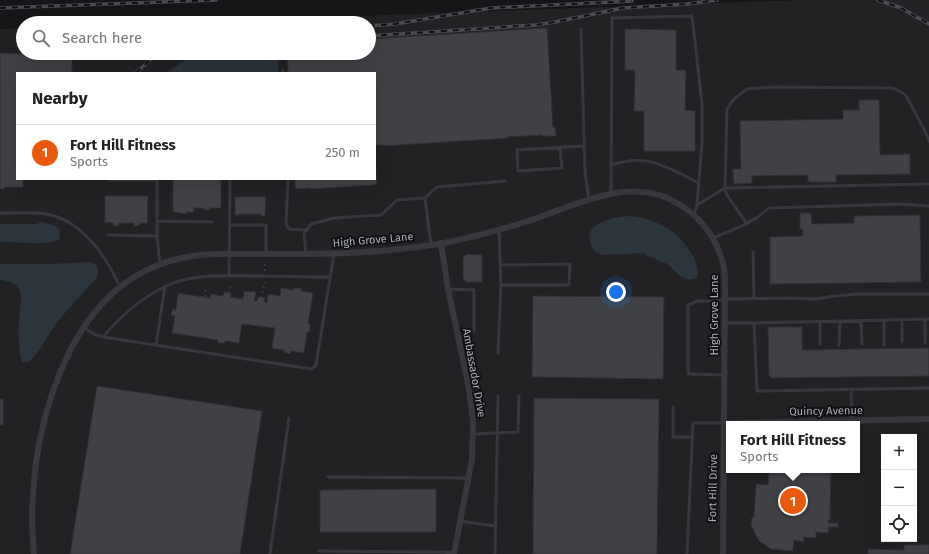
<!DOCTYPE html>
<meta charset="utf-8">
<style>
:root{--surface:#fff;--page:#f2f2f2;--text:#222;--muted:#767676;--line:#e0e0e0;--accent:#ea580c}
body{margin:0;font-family:"Fira Sans",sans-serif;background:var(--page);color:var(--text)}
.controls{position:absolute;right:12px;bottom:12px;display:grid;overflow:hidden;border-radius:0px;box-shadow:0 4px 16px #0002}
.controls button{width:36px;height:36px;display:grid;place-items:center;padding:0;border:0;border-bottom:1px solid var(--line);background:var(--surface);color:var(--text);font:20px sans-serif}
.you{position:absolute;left:616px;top:292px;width:14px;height:14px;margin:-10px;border:3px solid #fff;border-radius:50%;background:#1a73e8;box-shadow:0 0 0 6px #1a73e833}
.badge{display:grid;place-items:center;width:26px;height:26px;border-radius:50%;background:var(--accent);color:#fff;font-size:13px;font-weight:700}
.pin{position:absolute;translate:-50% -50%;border:2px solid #fff;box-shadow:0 1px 4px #0006}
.popup{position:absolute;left:726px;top:421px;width:134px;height:52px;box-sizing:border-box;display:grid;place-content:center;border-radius:0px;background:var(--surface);filter:drop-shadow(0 1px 3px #0005);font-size:13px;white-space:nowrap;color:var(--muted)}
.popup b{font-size:15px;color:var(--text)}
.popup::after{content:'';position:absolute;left:50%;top:100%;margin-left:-8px;border:8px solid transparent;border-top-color:var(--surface)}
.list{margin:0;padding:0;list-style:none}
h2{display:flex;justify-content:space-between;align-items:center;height:52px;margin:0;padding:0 16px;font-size:17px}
h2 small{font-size:13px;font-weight:400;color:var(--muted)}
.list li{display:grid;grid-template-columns:26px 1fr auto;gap:12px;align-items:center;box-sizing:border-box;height:56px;padding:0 16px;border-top:1px solid var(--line)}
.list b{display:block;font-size:15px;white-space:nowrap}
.list p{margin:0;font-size:13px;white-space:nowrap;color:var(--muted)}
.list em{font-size:13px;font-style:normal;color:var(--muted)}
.icon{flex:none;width:22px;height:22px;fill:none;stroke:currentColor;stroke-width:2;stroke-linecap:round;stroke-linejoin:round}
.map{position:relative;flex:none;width:929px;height:554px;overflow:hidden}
.search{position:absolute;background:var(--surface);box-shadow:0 4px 16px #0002;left:16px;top:16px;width:360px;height:44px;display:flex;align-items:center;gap:10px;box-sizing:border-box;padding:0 14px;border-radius:22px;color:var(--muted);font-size:15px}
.panel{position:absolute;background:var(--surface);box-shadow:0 4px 16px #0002;left:16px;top:72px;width:360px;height:108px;border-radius:0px}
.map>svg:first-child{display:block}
.built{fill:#222225;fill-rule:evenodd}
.water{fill:#2c353c}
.building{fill:#404145;stroke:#303034}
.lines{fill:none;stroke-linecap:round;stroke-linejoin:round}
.path{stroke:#3d3f44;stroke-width:1.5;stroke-dasharray:2 3;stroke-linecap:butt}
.lane{stroke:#37383d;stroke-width:3}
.street{stroke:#37383d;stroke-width:6}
.rail-casing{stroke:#4a4c52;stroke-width:3.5}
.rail{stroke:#111113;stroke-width:2;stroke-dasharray:6;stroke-linecap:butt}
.labels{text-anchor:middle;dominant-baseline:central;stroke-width:4;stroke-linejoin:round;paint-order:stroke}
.street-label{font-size:11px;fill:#a8adb8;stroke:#111113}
</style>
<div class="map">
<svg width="929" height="554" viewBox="0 0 929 554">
<rect width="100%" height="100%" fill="#161618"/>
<path class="built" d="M 801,0 L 929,0 L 929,554 L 0,554 L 0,29 L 23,28 L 23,53 L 369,53 L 369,23 L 162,23 ZM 17,73 L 375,73 L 375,179 L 17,179 ZM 729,424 L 857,424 L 857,470 L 729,470 ZM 884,437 L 914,437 L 914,539 L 884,539 Z"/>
<path class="water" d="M 200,53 L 278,53 L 278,73 L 165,73 L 189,58 Z
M 629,216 C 658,219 679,231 693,256 C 696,262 699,271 697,277 C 694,279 692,280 688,279 C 679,278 674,269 667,264 C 661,260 648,258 644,253 L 604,255 C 596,253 592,251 591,244 C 590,240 589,241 589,237 C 590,221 617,217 629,216 Z
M 42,222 L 50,224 L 59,228 L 60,239 C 51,246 13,242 0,242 L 0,224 L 36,224 Z
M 88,262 C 96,263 100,267 98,276 L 57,322 L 38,352 L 29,362 L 22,363 C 18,347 18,327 20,310 C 20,305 22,300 21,295 C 19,284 10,281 0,280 L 0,264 L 53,264 Z"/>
<path class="building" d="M 547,28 L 553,127 L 555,127 L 556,136 L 542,136 L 542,135 L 507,137 L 508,138 L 383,146 L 383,145 L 375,145 L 375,73 L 288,73 L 287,53 L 369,53 L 369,39 Z
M 625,29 L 676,30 L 676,70 L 686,70 L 685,110 L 695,111 L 695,151 L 644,151 L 644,111 L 634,111 L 635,70 L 625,70 Z
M 21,48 L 23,48 L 23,53 L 72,53 L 72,73 L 17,73 L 17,179 L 23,179 L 23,187 L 4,187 L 4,189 L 0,189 L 0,53 L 21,54 Z
M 859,100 L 879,100 L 880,155 L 910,154 L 910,174 L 836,175 L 836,182 L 808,182 L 808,175 L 752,176 L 752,183 L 734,184 L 733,169 L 741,169 L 740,121 L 843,119 L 843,110 L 859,110 Z
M 375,158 L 377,184 L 375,184 L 375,185 L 310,189 L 310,188 L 295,189 L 295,179 L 375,179 Z
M 173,179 L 221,179 L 221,208 L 210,208 L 210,210 L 204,210 L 204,208 L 194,208 L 194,212 L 186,212 L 186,214 L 173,212 Z
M 105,196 L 148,196 L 147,223 L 140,223 L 139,226 L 134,226 L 134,223 L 119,223 L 119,226 L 113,226 L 113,223 L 105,222 Z
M 235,197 L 266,197 L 265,216 L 261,216 L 261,214 L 239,214 L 239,215 L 235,215 Z
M 800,213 L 811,213 L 812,224 L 854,223 L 854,216 L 920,215 L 921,282 L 770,284 L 770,237 L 803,236 L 803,229 L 800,229 Z
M 466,254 L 482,255 L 482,282 L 466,282 L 463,278 L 463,258 Z
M 281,288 L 294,290 L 294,288 L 301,288 L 301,291 L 313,293 L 308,324 L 310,324 L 310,331 L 307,332 L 304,353 L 291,351 L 290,354 L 284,352 L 284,350 L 272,348 L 275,328 L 242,324 L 239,343 L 225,341 L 225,343 L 218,343 L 218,340 L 172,333 L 175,316 L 171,315 L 173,309 L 176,310 L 178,293 L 210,298 L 211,294 L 223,296 L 224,292 L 231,294 L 230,297 L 243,299 L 244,291 L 256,292 L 254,301 L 257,301 L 258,297 L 265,298 L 264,302 L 267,303 L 268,294 L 280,296 Z
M 533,296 L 664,297 L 663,379 L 532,377 Z
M 768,327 L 802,327 L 802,350 L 929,348 L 929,376 L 771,378 L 769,375 Z
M 97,386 L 262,411 L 240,554 L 70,554 Z
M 534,398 L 659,399 L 657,554 L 533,554 Z
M 0,399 L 3,399 L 3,425 L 0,425 Z
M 769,470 L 831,470 L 830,520 L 828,520 L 828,523 L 838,523 L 838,527 L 829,527 L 828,533 L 816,532 L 816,538 L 803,537 L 804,542 L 794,540 L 793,551 L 771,549 L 759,541 L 755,534 L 751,524 L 752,517 L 754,517 L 756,484 L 768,485 Z
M 436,489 L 436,532 L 320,532 L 320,490 Z
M 904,545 L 929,545 L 929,554 L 868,554 L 868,549 L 904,550 Z"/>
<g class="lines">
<path class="path" d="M 265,271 L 265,263
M 228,293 L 231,286
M 205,297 L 206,286
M 261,298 L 265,282"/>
<path class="lane" d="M 581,29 L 585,172 L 589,200
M 283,70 L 283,73
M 560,147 L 562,168 L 518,171 L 517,150 L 584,146
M 611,165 C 648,153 666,167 699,183
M 157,179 L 157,236 L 160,265
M 288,179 L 286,224 L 289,229 L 307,230
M 108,180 L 157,180
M 611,193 L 612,18 L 692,16 L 702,104 L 702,143 L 697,205 L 694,215
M 425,198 L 437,187 L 505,181
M 697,205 L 725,188 L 727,109 L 734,99 L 747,89 L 773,87 L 893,88 L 905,94 L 925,131 L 929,141
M 0,213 C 15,213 31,212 46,214 C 82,220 106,256 120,287
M 157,221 L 212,222
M 747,224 L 727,195 L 725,188 L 929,184
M 229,225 L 266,225 L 266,254
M 108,235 L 157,236
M 713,238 C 734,229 752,224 769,208 L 902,204 L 929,206
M 753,252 L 754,299
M 306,254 L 304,234 L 311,224 L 334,218 L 381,215 L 397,200 L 425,198 L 431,245
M 500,265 L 570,264 L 569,285 L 501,285
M 229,276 L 230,179
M 449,289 L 474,290 L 474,331 L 458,337
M 925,319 L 925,343
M 884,320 L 884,345
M 861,321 L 862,344
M 820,322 L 820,344
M 725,323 L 754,323 L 757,391 L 929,388
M 754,323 L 929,319
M 83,327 L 94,334 L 103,337 L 312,369 L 316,365 L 334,254
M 103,337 C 120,317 140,299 164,287 C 192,273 226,276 257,276 C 281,276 306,277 330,277
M 902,342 L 902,320
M 156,345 L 165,286
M 839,345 L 840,321
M 498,353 L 501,285 L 499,230
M 724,375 L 688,374 L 688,305 L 698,301 L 712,301 L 725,299 L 792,298 L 816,299 L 835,296 L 857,294 L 929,294
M 851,389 L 852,421
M 673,407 L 673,437 L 693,437
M 473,434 L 518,432 L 519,396
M 328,477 L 469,478
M 460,521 L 495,526
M 319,551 L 444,552 L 454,553
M 270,554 L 289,418
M 495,554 L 498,396
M 687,554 L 693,423 L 724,423"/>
<path class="street" d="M 441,243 L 448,289 L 469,389 L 473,422 L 472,459 L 454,554
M 724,423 L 929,419
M 34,554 C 28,494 37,428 60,373 C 85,312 124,267 192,256 C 208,253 224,254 240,254 C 261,254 282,254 303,254 C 351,254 397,251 444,243 C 472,237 501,230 528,221 C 569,208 617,182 659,195 C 693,206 717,234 724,268 C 725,274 725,281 725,287 L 723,554"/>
<defs>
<path id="rail" d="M 878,0 L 901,8 L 929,24
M 0,8 L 216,0
M 369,26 L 395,24 L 491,8 L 632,1
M 369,36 L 535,25 L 555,22 L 623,8 L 687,4 L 717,0
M 136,73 L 151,59 L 160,53"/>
</defs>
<use href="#rail" class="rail-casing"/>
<use href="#rail" class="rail"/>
</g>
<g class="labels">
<g class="street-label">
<text transform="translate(373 240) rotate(-5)">High Grove Lane</text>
<text transform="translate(714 315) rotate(-90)">High Grove Lane</text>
<text transform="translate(474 373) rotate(80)">Ambassador Drive</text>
<text transform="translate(826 411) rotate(-1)">Quincy Avenue</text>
<text transform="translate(713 488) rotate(-89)">Fort Hill Drive</text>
</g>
</g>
</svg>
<div class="controls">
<button>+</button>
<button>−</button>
<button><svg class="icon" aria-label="locate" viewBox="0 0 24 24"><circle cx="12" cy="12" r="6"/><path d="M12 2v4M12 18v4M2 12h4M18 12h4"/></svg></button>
</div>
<div class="you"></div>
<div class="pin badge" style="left:793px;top:501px">1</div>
<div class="popup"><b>Fort Hill Fitness</b>Sports</div>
<div class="search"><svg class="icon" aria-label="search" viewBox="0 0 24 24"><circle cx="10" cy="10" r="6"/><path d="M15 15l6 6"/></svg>Search here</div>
<section class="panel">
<h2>Nearby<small></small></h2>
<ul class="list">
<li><span class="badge">1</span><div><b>Fort Hill Fitness</b><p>Sports</p></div><em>250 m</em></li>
</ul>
</section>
</div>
